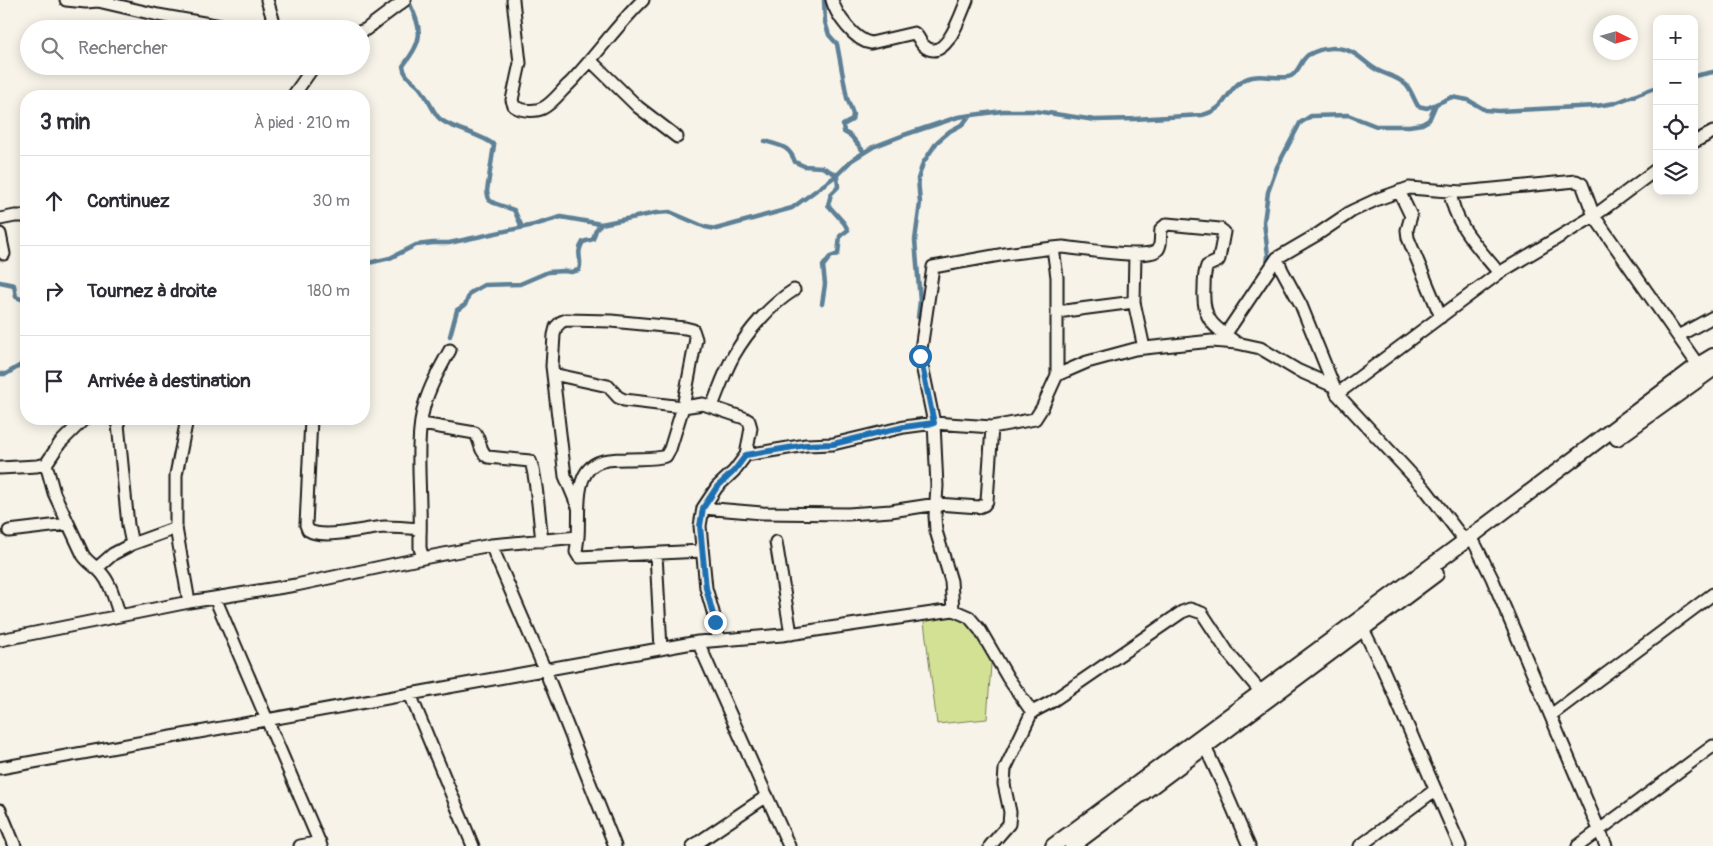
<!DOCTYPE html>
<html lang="fr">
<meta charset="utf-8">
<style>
:root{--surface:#fff;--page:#f7f7f7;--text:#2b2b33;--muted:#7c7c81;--line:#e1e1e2}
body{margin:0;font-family:Pangolin,sans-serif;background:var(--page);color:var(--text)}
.controls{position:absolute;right:15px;top:15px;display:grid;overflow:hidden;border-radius:10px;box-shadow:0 2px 12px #0003}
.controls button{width:45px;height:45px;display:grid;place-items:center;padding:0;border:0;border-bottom:1px solid var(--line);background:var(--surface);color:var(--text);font:25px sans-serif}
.compass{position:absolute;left:1593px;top:15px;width:45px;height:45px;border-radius:50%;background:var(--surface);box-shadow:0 2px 12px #0003;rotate:95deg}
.stop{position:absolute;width:15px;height:15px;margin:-11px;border:4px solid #1f6fb2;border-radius:50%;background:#fff}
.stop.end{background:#1f6fb2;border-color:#fff;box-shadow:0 1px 5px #0008}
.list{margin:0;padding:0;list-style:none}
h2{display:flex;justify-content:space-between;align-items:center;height:65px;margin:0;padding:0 20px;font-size:21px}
h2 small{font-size:16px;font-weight:400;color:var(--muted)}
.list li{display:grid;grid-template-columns:32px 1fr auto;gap:15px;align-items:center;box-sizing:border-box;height:90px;padding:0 20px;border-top:1px solid var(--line)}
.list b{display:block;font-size:19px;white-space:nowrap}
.list em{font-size:16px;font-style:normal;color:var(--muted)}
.icon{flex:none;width:28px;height:28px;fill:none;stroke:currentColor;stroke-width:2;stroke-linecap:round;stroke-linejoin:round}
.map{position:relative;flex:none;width:1713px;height:846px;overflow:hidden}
.search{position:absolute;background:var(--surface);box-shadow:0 2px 12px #0003;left:20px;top:20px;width:350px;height:55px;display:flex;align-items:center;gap:12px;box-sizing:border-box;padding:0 18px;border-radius:28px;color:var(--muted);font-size:19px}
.panel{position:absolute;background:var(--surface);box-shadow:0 2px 12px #0003;left:20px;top:90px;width:350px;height:335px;border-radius:20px}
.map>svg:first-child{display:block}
.green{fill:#d3e195;stroke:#787e58}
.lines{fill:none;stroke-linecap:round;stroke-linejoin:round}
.stream{stroke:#5d8096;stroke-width:4.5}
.minor-casing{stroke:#1c1c1c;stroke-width:15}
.tertiary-casing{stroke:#1c1c1c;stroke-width:18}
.minor{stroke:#f7f3e8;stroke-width:11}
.tertiary{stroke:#f7f3e8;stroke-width:14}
.route{stroke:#1f6fb2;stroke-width:6}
</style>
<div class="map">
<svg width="1713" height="846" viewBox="0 0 1713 846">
<rect width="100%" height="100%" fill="#f7f3e8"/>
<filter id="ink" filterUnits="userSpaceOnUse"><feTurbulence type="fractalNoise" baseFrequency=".02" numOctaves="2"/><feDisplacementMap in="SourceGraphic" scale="10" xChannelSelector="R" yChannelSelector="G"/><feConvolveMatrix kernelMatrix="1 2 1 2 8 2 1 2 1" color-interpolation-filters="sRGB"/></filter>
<g filter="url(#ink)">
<path class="green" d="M 953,610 L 969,617 L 992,651 L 987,719 L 937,724 L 923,614 Z"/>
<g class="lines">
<path class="stream" d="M 824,0 L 825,22 L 829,35 L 837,44 L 847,98 L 853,114 L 852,120 L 843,125 L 844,132 L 851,136 L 864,152
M 409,2 C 423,33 423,39 403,66 C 404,76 412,80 419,87 C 427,96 431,108 438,117 C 449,129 480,133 494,145 L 487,191 L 489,200 L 494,203 L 514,210 L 522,227
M 1694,76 L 1713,72
M 765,141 C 780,146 789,145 795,162 L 804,166 L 822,167 L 837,175 L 838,187 L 831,194 L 828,205 L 844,223 L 848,230 L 840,236 L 838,254 L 830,257 L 823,266 L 825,284 L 822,304
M 364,264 L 390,258 L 416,245 L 433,243 L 449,243 L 534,225 L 561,217 L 601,224 L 656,213 L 670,212 L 705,227 L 716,229 L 792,208 L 837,175 L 852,160 L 873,147 L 904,135 L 958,117 L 1002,111 L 1035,111 L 1095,120 L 1134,119 L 1202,115 C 1228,109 1224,92 1242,81 C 1257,71 1279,81 1291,76 C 1299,72 1300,61 1308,55 C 1322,47 1341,45 1355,54 C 1363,59 1369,66 1377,70 C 1388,76 1398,76 1407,86 C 1412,92 1414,100 1418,106 L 1427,108 L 1452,97 L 1468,100 L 1485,110 L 1499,111 L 1596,106 L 1615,103 L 1657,87
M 1267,268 L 1268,255 L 1264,222 L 1268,192 L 1277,167 L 1300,123 L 1311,116 L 1348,115 L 1376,126 L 1409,126 L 1422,124 L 1429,120 L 1436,104
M 0,282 L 14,285 L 16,297 L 26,301
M 918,317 L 920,301 L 915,240 L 920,203 L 918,179 L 923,163 L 937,142 L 950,131 L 963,124 L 969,116
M 450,336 L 457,310 L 465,305 L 470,293 L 484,285 L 520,284 L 548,272 L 564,271 L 571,272 L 579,270 C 583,259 575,254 583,242 L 593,239 L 596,230 L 601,224
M 0,374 L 6,374 L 26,362"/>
<defs>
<path id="minor" d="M 66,0 L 86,2 L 98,1 L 158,15 L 238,29
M 267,0 L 276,29
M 513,0 L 520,63 L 512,100 L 514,106 C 521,111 535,112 543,108 C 553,103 561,91 569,84 C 595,57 616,26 643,0
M 832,0 C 836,15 855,41 871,43 L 914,33 C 919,36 919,41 923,45 C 945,66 961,14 967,0
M 361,31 L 365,30 L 405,0
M 591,61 L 638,107 L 677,137
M 293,96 L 314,66
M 1694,142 L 1713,132
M 1399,191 L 1411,216 L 1407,230 L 1408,238 L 1441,317
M 1450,191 C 1454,225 1479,248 1499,273
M 0,219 L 15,216 L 26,216
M 0,234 L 4,254
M 1053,248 L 1063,247 C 1081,249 1142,259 1156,251 C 1162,248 1160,235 1161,229 L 1167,224 L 1220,229 L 1224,232 L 1219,259 L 1218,261 L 1207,266 C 1204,273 1204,281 1204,289 C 1202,320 1214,327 1237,343
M 1135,254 L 1134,302 L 1144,348
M 1277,258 L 1282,270 L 1301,305 L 1337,394 L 1426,490 L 1465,541
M 1057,312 L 1134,302
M 1225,335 L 1277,258 L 1318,234 L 1352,211 L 1378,199 L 1409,188 L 1462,192 L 1576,181 L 1582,184 L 1594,216 L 1698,365
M 1678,336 L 1713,317
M 553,374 L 608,386 L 618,397 L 624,400 L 683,407 L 696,339 L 693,330 L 685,328 L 611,321 L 566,320 L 561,322 L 556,327 L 554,335 L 552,366 L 565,476 L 578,507
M 1057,375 L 1087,362 L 1135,349 L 1212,341 L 1237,343 L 1260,348 L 1297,370 L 1333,386
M 1337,394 L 1499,273 L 1594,216 L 1657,169
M 712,406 C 719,389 725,371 734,355 C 748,331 770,305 794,290
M 115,419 L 118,424 L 128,525 L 132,544 L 176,528 L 189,602
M 311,419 L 306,525 L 308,530 C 323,540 366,528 385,527 C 397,527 409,528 420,529
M 422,424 L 475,433 C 481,441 479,451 488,457 L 530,461 C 536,470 540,526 542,541
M 746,455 L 806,445 L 833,444 L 904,427 L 934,423 L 992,427 L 1035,419 L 1042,408 L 1057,375 L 1057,277 L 1053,248 L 1005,254 L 933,267 L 920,356 L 934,423 L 937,486 L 935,516 L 936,531 L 951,581 L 953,610
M 46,464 L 54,493 L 83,555 C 88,563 97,567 103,575 C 112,586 115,602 120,616
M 0,468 L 37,466 L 46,464 L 60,443 L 84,419
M 703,508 L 762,513 L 848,514 L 891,511 L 937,504 L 979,507 L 984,505 L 987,501 L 992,427
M 176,528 L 176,475 L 187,419
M 9,531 L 68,524
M 578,537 L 576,552 L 579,557 L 702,551
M 776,542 L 791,634
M 1475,544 L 1492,578 L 1606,846
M 491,545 L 545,670 L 615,846
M 656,554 L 661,649
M 423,558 L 420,548 L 420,537 C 422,497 414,444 424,406 C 430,386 440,368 450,350
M 97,568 L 113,554 L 132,544
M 215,598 L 321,846
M 1363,629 L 1382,667 L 1460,846
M 0,640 L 189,602 L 296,585 L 423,558 L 491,545 L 578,537 C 580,515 573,474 597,463 C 605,459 618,459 627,459 C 640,458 654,460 666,456 L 670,449 L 683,407 L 703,404 L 744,418 L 749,421 L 751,428 L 746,455 L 734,471 L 717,487 L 703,508 L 700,526 L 706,588 L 713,612 L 719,640
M 698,642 L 789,846
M 410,694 L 473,846
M 1032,712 L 1051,702 L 1182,612 L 1190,609 L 1202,613 L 1229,654 L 1260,691
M 1551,715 L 1713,594
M 1205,747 L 1221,781 L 1249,846
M 0,768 L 698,642 L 782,635 L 953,610 L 969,617 L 980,630 L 1008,678 L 1032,712 L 1005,769 L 1004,784 L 1010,812 L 1009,824 L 990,846
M 0,810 L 15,846
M 300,846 L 320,842
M 693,846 L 767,796
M 1360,846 L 1435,790
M 1578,846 L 1713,746"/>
<path id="tertiary" d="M 1617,438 L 1713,369
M 1053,846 L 1465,541 L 1698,365 L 1713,356
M 1072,846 L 1436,574"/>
</defs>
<use href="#minor" class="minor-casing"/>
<use href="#tertiary" class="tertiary-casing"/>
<use href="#minor" class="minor"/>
<use href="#tertiary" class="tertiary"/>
</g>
</g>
<g class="lines" filter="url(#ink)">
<path class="route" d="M 715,622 L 706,588 L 700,526 L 703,508 L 717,487 L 734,471 L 746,455 L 806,445 L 833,444 L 904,427 L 934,423 L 920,356"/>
</g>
</svg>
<div class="controls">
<button>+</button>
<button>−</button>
<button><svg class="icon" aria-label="locate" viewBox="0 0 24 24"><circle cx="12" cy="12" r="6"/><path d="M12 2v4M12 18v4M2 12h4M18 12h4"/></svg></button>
<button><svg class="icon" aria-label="layers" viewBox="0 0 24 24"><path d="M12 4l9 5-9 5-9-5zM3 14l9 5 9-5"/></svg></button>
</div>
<svg class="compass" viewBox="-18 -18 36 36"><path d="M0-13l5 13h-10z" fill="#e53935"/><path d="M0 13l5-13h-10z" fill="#7c7c81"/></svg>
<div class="stop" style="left:920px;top:356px"></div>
<div class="stop end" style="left:715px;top:622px"></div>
<div class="search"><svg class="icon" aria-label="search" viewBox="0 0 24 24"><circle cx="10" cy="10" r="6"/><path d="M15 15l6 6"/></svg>Rechercher</div>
<section class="panel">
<h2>3 min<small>À pied · 210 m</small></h2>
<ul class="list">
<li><svg class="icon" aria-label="ahead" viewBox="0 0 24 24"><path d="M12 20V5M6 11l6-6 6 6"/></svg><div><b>Continuez</b></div><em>30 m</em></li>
<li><svg class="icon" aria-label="right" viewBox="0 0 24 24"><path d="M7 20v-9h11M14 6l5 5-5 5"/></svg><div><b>Tournez à droite</b></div><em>180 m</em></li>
<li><svg class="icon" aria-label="arrive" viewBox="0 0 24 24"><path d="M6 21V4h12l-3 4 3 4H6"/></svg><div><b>Arrivée à destination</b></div></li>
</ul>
</section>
</div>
